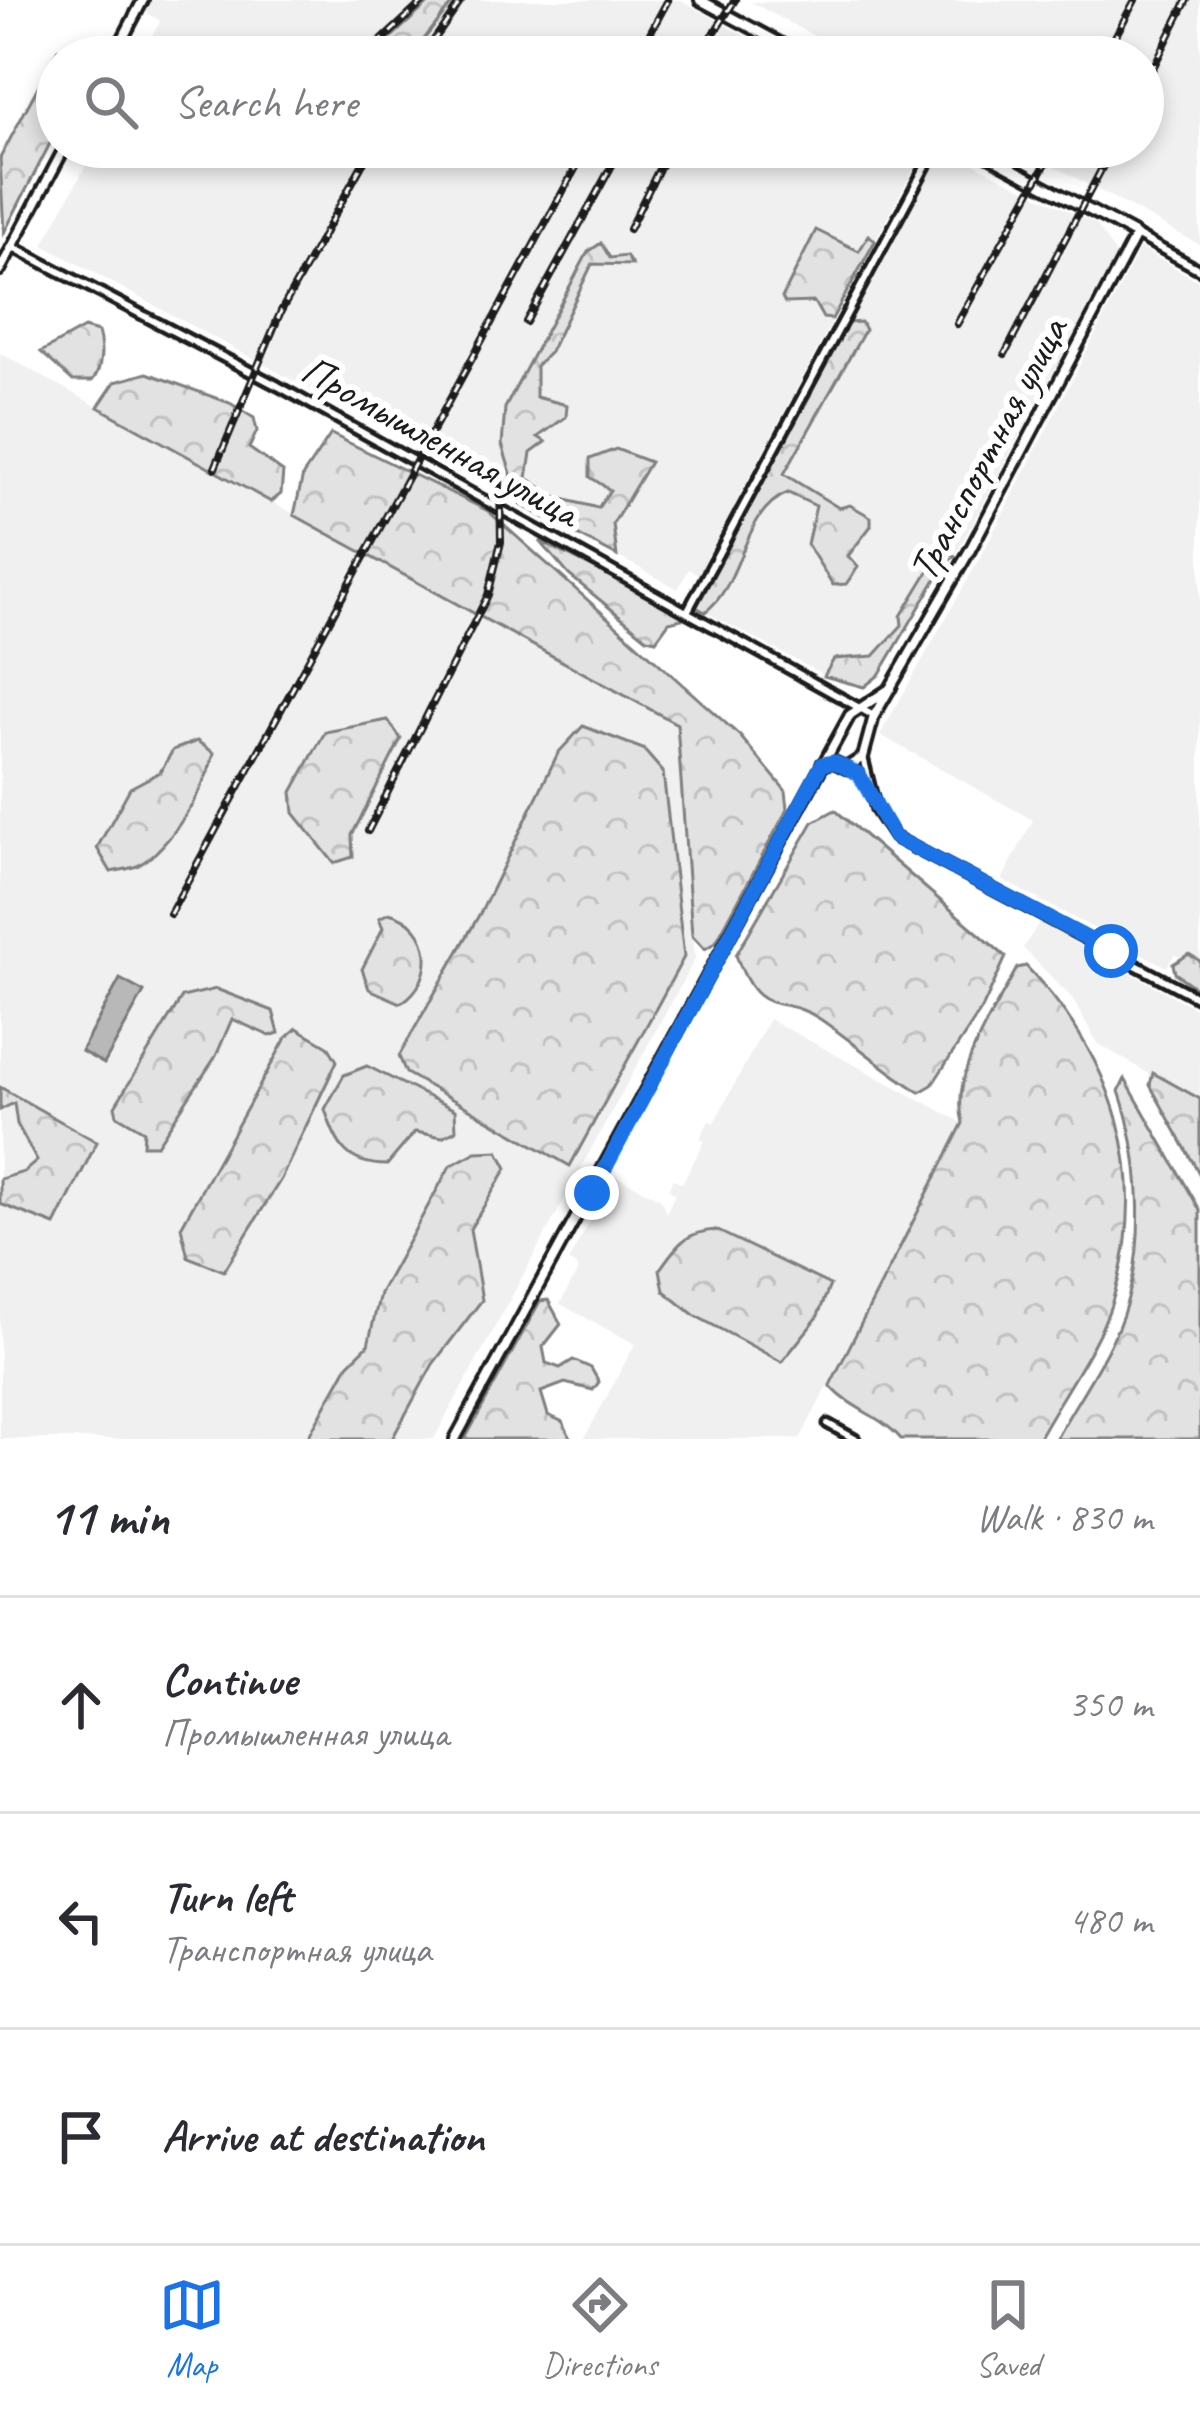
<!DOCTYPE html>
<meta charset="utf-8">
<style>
:root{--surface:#fff;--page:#f7f7f7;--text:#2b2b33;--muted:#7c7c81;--line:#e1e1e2;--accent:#1a73e8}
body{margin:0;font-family:Caveat,sans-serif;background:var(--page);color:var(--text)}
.stop{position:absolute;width:36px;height:36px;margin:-27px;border:9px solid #1a73e8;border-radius:50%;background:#fff}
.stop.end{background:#1a73e8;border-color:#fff;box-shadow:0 3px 12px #0008}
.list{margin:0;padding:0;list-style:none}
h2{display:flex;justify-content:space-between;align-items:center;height:156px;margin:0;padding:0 48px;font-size:51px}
h2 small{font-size:39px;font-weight:400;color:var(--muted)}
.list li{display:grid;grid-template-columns:78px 1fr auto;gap:36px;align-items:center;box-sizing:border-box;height:216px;padding:0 48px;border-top:3px solid var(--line)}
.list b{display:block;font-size:45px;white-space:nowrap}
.list p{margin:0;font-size:39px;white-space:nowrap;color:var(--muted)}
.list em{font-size:39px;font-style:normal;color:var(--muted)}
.icon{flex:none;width:66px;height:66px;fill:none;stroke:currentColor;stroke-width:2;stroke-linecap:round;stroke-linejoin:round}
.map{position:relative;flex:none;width:1200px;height:1439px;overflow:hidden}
.search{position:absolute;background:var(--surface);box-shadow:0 6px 18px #0003;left:36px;right:36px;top:36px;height:132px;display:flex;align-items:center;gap:30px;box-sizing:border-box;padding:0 42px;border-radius:66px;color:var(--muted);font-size:45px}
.sheet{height:804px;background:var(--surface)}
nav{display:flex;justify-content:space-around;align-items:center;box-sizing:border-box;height:168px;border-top:3px solid var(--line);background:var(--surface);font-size:33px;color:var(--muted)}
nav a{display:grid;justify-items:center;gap:6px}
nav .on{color:var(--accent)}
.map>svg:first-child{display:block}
.built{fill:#f0f0f0}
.forest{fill:url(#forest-crowns);stroke:#7f7f7f;stroke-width:3}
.water{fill:#b8b8b8;stroke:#7a7a7a;stroke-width:3}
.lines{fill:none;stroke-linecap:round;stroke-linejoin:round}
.minor-casing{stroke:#1c1c1c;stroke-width:15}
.tertiary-casing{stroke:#1c1c1c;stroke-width:16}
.secondary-casing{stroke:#1c1c1c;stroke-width:16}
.minor{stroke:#fff;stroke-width:6}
.tertiary{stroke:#fff;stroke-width:8}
.secondary{stroke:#fff;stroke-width:8}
.rail-casing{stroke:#1c1c1c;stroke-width:8}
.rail{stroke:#fff;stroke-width:3;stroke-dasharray:9;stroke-linecap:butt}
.route{stroke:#1a73e8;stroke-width:15}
.labels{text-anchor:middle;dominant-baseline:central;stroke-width:12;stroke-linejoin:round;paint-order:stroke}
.street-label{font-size:42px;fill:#1c1c1c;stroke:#fff}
</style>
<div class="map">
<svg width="1200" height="1439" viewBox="0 0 1200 1439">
<defs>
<pattern id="forest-crowns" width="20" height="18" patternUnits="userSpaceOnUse" patternTransform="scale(3)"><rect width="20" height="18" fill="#e2e2e2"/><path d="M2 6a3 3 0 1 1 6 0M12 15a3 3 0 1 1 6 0" fill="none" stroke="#c1c1c1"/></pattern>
</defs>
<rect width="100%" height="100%" fill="#fff"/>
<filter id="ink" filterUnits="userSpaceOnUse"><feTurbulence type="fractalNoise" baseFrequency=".00833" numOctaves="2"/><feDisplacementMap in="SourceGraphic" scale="24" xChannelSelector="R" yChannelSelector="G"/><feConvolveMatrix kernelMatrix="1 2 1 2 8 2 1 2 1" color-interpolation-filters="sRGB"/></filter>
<g filter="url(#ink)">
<path class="built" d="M 152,0 L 681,0 L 782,57 L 141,57 L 160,21 L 146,12 Z
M 1200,0 L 1200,245 L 1019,147 L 1143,147 L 1143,57 L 853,57 L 751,2 Z
M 96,147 L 925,147 L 698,574 L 689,569 L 678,589 L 43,245 Z
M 941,147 L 1097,225 L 1116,255 L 955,556 L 945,564 L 879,675 L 864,687 L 841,684 L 696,607 Z
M 1140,248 L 1200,282 L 1200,636 L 1195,648 L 1200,669 L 1200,961 L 1174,955 L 1167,967 L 1002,880 L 1033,820 L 880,735 L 981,556 Z
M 0,353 L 677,724 L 695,959 L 581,1168 L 594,1177 L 589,1187 L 575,1180 L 434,1439 L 0,1439 Z
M 1039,923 L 1200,1011 L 1200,1104 L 1097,1043 L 1072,998 L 1023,948 Z
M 769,1019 L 963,1123 L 800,1439 L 584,1439 L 635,1344 L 560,1304 L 579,1268 L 568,1261 L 604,1197 L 598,1192 L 616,1176 L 661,1199 L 666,1213 L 675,1194 L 668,1189 L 673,1179 L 682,1183 L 705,1141 L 700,1138 L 709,1121 L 714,1123 Z"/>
<path class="forest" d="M 432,0 L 455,0 L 410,57 L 370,57 Z
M 58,49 L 81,57 L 57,57 L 57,130 L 4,233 L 0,158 Z
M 816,230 L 859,251 L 869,235 L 875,241 L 832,319 L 823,318 L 814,302 L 785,303 L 782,298 Z
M 601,243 L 610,258 L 626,256 L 632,265 L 592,264 L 550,352 L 536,366 L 536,397 L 567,405 L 566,417 L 538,437 L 546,442 L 531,453 L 527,478 L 555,497 L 598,508 L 610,490 L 590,477 L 590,459 L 616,449 L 650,462 L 613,524 L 617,556 L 521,505 L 502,445 L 505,408 L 588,252 Z
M 861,322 L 865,330 L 784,474 L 839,508 L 850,505 L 871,517 L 871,526 L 848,556 L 858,567 L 846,584 L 833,585 L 807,544 L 816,506 L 788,493 C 741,511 744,584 705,612 L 696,607 L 848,323 Z
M 84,328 L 98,332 C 103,347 102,370 92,381 L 73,381 L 41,352 Z
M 147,373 L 230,403 L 254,418 L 257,431 L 249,448 L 283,472 L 281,494 L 271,502 L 98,407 L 115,382 Z
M 331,434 L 488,511 L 740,736 L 786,791 L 788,808 L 716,942 L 705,949 L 692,935 L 677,724 L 294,515 L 303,475 Z
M 540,541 L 680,611 L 682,619 L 669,622 L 656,640 L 647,638 L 569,575 Z
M 942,549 L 955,556 L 945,564 L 879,675 L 864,687 L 824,676 L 834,659 L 874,656 L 902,625 L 901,616 Z
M 388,720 L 401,739 L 352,835 L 353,857 L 334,863 L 294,813 L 292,792 L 325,732 Z
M 583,726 L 643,749 L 663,772 L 684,957 L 570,1166 L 406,1073 L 399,1056 L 483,908 L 558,753 Z
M 197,741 L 214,753 C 205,788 172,846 139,865 C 132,869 119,870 111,872 L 97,848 L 130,788 L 160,772 L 173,750 Z
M 835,810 L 1006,957 L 983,1007 L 932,1085 L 920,1092 C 884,1070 854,1042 820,1019 C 780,992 760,1023 736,955 L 813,822 Z
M 389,913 C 434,924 438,980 401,1003 L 369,989 L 362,969 L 383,928 L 379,918 Z
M 1189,954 L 1200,961 L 1200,991 L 1175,973 L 1173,964 Z
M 1026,966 C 1115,1059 1153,1175 1112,1302 C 1097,1348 1061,1396 1038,1439 L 901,1439 C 881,1415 849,1409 830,1385 L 963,1123 C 950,1072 994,1012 1017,968 Z
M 216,989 L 273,1011 L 279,1033 L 270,1036 L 232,1019 L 216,1056 L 157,1145 L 143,1145 L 144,1131 L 117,1115 L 115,1106 L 182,997 Z
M 297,1028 L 328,1046 L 337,1061 L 281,1179 L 224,1271 L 188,1257 L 181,1227 L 286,1038 Z
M 367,1066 L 455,1110 L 456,1130 L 442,1137 L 415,1132 L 387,1165 C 347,1165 336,1145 325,1109 L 344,1075 Z
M 1153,1073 L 1200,1099 L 1200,1175 L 1150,1085 Z
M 1125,1079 L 1200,1210 L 1200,1439 L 1056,1439 C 1078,1397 1113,1351 1126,1305 C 1146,1240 1141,1155 1119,1091 Z
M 0,1087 L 97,1142 L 55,1225 L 0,1204 L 0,1179 L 24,1172 L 37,1161 L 17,1124 L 14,1103 L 0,1110 Z
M 498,1151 L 507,1168 L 470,1229 L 482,1300 L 433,1364 L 392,1439 L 307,1439 L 348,1365 L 368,1345 L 380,1293 L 450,1166 L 476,1152 Z
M 716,1230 L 830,1285 L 817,1318 L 782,1362 L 694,1315 L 664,1291 L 660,1269 C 677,1245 685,1232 716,1230 Z
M 548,1300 L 561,1324 L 543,1347 L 546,1363 L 560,1368 L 573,1360 L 591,1368 L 599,1382 L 593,1390 L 565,1383 L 541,1392 L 548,1415 L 563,1422 L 571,1439 L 465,1439 L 540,1301 Z"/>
<path class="water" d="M 120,979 L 144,992 L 104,1064 L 81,1051 Z"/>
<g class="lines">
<defs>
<path id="minor" d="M 1136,235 L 1200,270
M 13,247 L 278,386 L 874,716
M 688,610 L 936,147
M 863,757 L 876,810 L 894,837 L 1200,999
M 828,1424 L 855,1439"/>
<path id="tertiary" d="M 700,0 L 806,57
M 822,764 L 834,762 L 846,768 L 863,757 L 874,716 L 970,550 L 1136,235 L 972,147
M 455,1439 L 850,715 L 891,688"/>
<path id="secondary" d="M 113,57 L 143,0
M 0,270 L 65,147"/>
</defs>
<use href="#minor" class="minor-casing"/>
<use href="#tertiary" class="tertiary-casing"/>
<use href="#secondary" class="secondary-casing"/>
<use href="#minor" class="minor"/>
<use href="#tertiary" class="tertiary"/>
<use href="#secondary" class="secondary"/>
<defs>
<path id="rail" d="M 364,57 L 425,0
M 422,57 L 462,0
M 637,57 L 668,0
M 699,57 L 735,0
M 1104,57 L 1135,0
M 1143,88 L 1187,0
M 629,229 L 670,147
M 526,322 L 622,147
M 957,324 L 1055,147
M 1005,354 L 1113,147
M 215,468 L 281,311 L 372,147
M 368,831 L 488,595 L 501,542 L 500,482
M 170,914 L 587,147"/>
</defs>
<use href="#rail" class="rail-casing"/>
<use href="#rail" class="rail"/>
</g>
</g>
<g class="lines" filter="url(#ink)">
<path class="route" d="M 592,1193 L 822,764 L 834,762 L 859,774 L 894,837 L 1111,951"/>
</g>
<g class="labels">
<g class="street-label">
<text transform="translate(440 441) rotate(29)">Промышленная улица</text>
<text transform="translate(988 449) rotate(-62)">Транспортная улица</text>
</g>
</g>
</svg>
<div class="stop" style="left:1111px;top:951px"></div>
<div class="stop end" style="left:592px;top:1193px"></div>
<div class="search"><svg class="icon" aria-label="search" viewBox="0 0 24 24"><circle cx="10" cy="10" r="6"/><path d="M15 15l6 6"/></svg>Search here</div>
</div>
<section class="sheet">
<h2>11 min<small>Walk · 830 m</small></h2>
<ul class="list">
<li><svg class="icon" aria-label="ahead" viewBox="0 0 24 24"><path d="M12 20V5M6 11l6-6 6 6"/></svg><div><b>Continue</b><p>Промышленная улица</p></div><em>350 m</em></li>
<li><svg class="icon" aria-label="left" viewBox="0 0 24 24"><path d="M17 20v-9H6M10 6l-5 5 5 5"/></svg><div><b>Turn left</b><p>Транспортная улица</p></div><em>480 m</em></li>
<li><svg class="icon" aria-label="arrive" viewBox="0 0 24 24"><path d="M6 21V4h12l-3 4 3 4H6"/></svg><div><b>Arrive at destination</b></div></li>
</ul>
</section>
<nav>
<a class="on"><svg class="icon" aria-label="map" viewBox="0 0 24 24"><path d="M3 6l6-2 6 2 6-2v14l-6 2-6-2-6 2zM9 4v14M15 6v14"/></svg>Map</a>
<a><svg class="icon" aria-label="directions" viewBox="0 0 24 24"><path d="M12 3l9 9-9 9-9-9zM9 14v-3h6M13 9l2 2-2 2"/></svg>Directions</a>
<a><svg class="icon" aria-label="saved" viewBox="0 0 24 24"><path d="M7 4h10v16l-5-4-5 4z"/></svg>Saved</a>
</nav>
